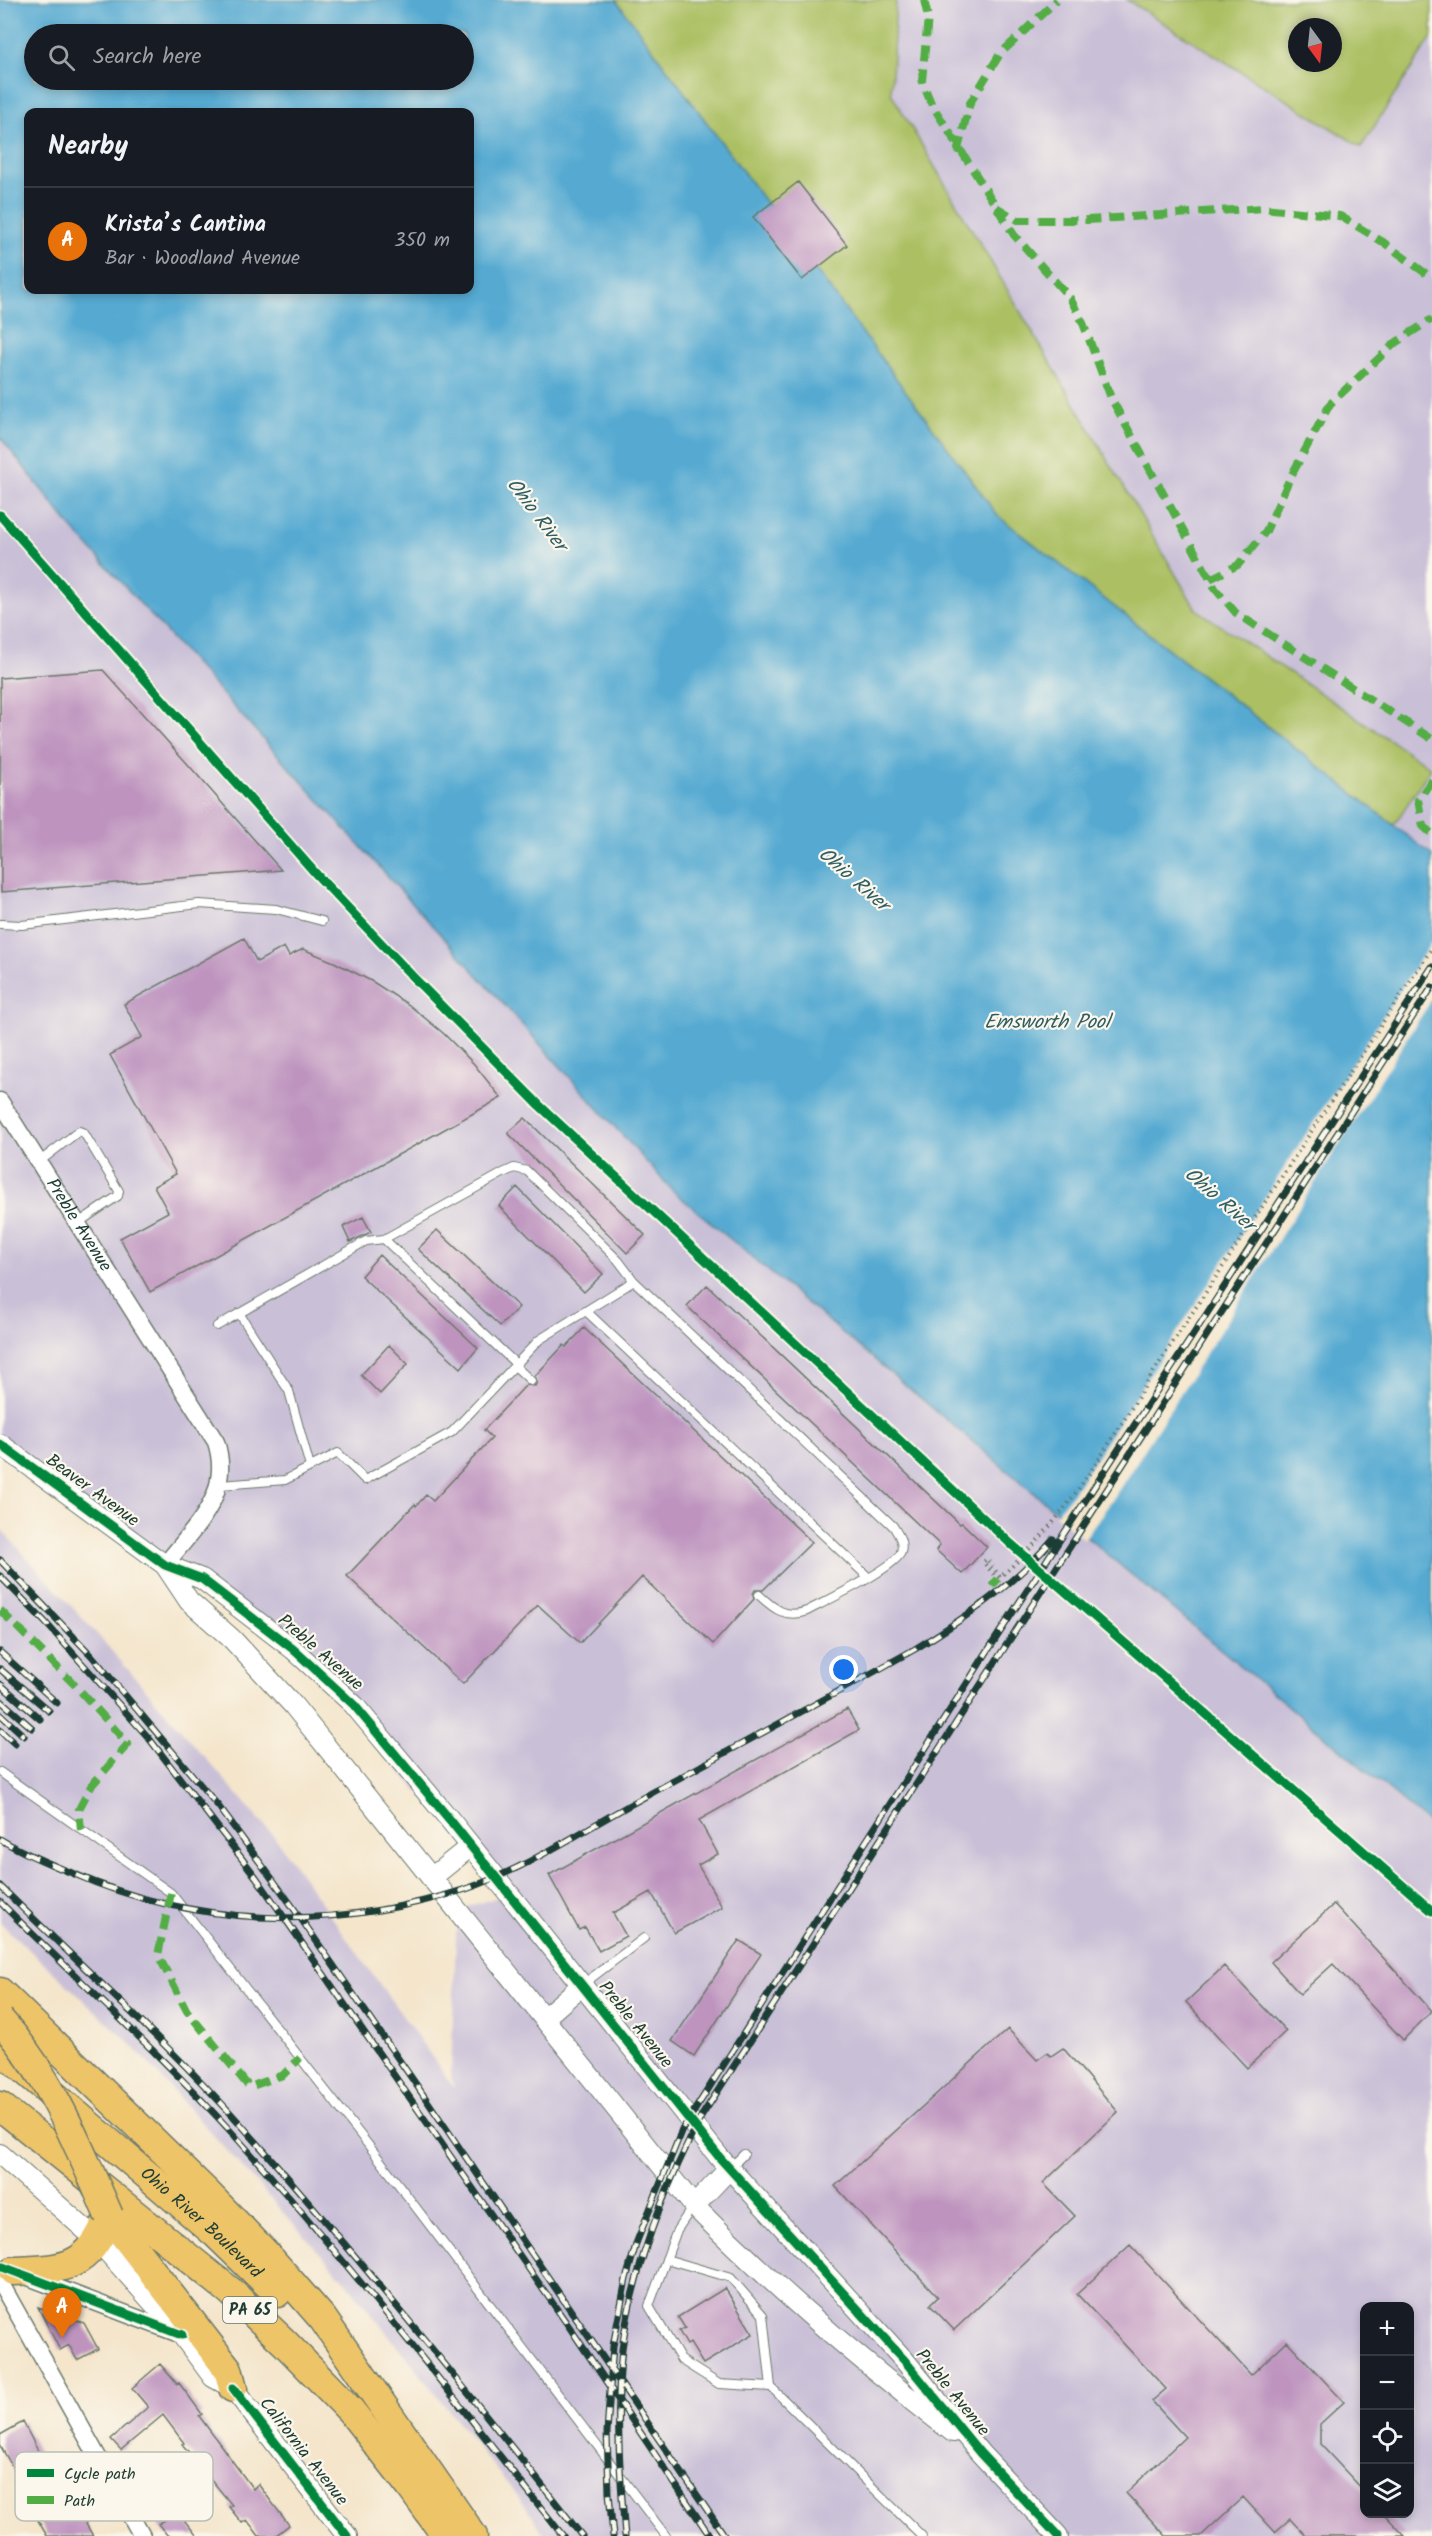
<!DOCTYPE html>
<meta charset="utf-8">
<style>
:root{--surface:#171b24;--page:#20242c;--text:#f1f3f6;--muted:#9ea1a6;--line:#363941;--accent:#c8321e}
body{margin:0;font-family:Kalam,sans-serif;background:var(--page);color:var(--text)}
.controls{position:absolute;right:18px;bottom:18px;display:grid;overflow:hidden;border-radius:12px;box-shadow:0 3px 9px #0003}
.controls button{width:54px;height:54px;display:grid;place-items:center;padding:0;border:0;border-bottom:2px solid var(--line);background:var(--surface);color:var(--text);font:30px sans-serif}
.compass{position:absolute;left:1288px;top:18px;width:54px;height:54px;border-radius:50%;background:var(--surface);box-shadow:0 3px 9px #0003;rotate:165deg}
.you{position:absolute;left:844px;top:1670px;width:21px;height:21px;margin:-15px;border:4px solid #fff;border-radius:50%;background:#1a73e8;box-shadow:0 0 0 9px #1a73e833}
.badge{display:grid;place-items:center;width:39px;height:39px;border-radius:50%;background:var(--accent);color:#fff;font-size:20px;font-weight:700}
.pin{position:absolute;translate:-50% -50px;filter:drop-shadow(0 2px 3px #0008)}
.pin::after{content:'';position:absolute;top:32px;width:21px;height:18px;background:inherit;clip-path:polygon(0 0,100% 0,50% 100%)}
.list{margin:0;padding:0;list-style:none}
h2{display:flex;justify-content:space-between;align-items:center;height:78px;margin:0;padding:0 24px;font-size:26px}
h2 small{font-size:20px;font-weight:400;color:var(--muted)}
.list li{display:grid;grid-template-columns:39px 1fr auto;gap:18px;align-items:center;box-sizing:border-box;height:108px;padding:0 24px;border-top:2px solid var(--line)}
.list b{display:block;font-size:22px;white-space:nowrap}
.list p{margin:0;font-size:20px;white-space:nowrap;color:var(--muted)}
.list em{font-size:20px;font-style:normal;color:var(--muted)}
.icon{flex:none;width:33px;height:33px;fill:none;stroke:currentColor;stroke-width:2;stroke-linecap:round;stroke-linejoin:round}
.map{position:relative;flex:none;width:1432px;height:2536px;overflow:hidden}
.search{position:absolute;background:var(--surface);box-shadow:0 3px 9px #0003;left:24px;top:24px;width:450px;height:66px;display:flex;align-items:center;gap:15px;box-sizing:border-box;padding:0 21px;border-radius:33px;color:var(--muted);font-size:22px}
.panel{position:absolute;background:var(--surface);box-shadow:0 3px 9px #0003;left:24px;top:108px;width:450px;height:186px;border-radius:12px}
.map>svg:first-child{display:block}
.industrial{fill:#c9bfd7;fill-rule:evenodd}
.green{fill:#acc064;stroke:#667e4c;stroke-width:1.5;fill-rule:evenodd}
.water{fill:#56aad2;stroke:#3a7483;stroke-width:1.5;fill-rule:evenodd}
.pier{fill:#f4e5cb}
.building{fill:#be94bf}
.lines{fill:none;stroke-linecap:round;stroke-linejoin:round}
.service-casing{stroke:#6a7869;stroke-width:10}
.minor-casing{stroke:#6a7869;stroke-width:19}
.tertiary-casing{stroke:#6a7869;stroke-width:22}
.motorway-casing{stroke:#6a7869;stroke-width:31}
.path{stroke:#6a7869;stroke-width:4;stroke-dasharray:1.5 4.5;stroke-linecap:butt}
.service{stroke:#fff;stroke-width:8}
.minor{stroke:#fff;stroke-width:16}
.tertiary{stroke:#fff;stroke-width:20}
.motorway{stroke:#eec469;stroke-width:28}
.rail-casing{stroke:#1f3d34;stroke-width:7}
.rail{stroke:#fbf7ec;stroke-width:4.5;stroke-dasharray:14;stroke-linecap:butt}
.motorway-bridge-casing{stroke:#6a7869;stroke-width:31;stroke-linecap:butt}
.motorway-bridge{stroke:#eec469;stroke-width:28}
.quiet{stroke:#52ad45;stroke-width:8;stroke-dasharray:15 8;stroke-linecap:butt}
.cycleway-casing{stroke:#fbf7ec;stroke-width:13}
.cycleway{stroke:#00873e;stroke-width:9}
.labels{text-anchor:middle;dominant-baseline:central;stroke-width:4.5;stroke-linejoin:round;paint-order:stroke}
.shield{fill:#fbf7ec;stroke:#61756b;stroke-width:1.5}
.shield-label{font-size:16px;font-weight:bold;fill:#1f3d34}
.street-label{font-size:18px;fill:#1f3d34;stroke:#fbf7ec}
.water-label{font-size:20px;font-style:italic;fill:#305e63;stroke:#fbf7ec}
.key{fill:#fbf7ec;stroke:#b9bfb5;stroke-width:1.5}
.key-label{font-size:16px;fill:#1f3d34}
</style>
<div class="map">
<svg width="1432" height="2536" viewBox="0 0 1432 2536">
<rect width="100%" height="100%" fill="#fbf7ec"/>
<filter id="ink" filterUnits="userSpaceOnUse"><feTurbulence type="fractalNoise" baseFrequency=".0167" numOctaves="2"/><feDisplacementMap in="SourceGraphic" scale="12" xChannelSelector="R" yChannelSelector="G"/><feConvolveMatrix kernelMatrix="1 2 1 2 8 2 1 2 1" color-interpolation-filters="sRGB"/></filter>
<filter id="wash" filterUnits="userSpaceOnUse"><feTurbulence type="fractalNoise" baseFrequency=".008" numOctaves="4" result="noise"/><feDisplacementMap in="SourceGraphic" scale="24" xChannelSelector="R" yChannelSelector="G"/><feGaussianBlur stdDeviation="1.35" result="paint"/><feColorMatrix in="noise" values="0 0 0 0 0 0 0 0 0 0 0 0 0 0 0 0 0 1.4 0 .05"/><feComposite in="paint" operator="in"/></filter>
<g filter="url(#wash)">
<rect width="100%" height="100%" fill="#f4e5cb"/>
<path class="industrial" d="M 896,0 L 1126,0 L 1360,146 L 1432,37 L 1432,855 L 1394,825 L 1430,768 L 1196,609 L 891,93 Z
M 0,438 L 71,527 L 673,1191 L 1432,1826 L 1432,2536 L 544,2536 L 534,2517 L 347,2283 L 128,2041 L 0,1923 L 0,1528 L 96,1633 L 273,1835 L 454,2088 L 451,2074 L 457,1910 L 508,1894 L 293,1649 L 0,1444 ZM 1364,2306 L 1410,2306 L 1410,2514 L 1364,2514 Z"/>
<path class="green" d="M 616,0 L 896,0 L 891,93 L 1196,609 L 1431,768 L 1394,825 L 998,516 Z
M 1127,0 L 1432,0 L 1432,37 L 1361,147 ZM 1297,27 L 1333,27 L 1333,63 L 1297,63 Z"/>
<path class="water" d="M 0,0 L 616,0 L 998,516 L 1432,855 L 1432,1826 L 673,1191 L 71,527 L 0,437 ZM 34,34 L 464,34 L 464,80 L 34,80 ZM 28,112 L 470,112 L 470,290 L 28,290 Z"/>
<path class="pier" d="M 1432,941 L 1432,999 L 1113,1499 L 1084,1539 L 1055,1515 L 1072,1494 Z"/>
<g id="blocks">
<path class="building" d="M 798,182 L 847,245 L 802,280 L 753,217 Z
M 103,670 L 185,761 L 281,870 L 1,892 L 0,678 Z
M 244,938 L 257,962 L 284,947 L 289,956 L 303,949 L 334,962 L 373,982 L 409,1005 L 443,1033 L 474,1064 L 501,1098 L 150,1292 L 120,1238 L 168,1212 L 154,1186 L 176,1174 L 110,1055 L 142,1037 L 124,1004 Z
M 525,1118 L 645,1235 L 627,1253 L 508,1133 Z
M 517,1187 L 603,1274 L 584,1292 L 499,1206 Z
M 363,1217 L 371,1232 L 350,1242 L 343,1227 Z
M 437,1230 L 519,1307 L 500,1326 L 418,1249 Z
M 379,1255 L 478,1348 L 461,1368 L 361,1276 Z
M 707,1285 L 960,1524 L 962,1523 L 987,1547 L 962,1574 L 936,1550 L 940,1545 L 687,1306 Z
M 584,1328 L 812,1542 L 763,1590 L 755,1590 L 753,1594 L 754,1599 L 713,1644 L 642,1577 L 580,1643 L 538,1605 L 463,1684 L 347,1576 L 415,1504 L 416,1506 L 426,1495 L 433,1501 L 492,1438 L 484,1430 L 526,1385 L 535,1386 L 537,1382 L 535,1376 L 564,1345 L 566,1347 Z
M 389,1345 L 408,1364 L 380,1394 L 361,1375 Z
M 847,1709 L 859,1730 L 699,1820 L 718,1854 L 698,1865 L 722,1907 L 674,1933 L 651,1892 L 613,1913 L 626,1936 L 599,1951 L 585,1927 L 579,1930 L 549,1875 Z
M 1334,1904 L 1432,2011 L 1403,2040 L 1333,1964 L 1300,1994 L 1271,1962 Z
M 739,1940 L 761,1954 L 694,2056 L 672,2041 Z
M 1224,1966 L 1286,2031 L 1247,2068 L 1186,2002 Z
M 1008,2029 L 1037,2060 L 1047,2053 L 1051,2056 L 1063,2048 L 1118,2112 L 1043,2183 L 1075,2216 L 954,2330 L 930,2305 L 938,2297 L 835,2186 Z
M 1130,2245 L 1251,2375 L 1287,2341 L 1344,2402 L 1320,2424 L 1320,2444 L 1365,2492 L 1365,2514 L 1384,2514 L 1405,2536 L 1306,2536 L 1290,2519 L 1275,2532 L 1243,2497 L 1201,2536 L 1166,2536 L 1126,2493 L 1185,2437 L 1152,2401 L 1166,2389 L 1077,2294 Z
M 725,2288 L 753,2334 L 703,2364 L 690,2343 L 687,2345 L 679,2331 L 685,2328 L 678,2317 Z
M 38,2307 L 84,2323 L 98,2349 L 77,2360 L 69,2345 L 60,2350 Z
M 160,2364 L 177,2384 L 179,2383 L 202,2414 L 199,2416 L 253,2489 L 258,2484 L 289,2525 L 275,2536 L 259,2536 L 247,2520 L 242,2523 L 229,2507 L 232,2505 L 182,2444 L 184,2443 L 163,2415 L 121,2450 L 111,2439 L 148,2407 L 132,2388 Z
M 23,2422 L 54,2482 L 62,2478 L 71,2494 L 77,2491 L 86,2508 L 79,2512 L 93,2536 L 47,2536 L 14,2479 L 18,2477 L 0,2445 L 0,2435 Z
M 176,2503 L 188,2517 L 184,2520 L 197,2536 L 168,2536 L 158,2524 L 165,2520 L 161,2515 Z"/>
</g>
</g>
<g filter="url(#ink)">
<use href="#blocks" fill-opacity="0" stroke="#6a7869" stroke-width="1.5"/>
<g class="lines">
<defs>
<path id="service" d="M 0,924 L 22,925 L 199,904 L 276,909 L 322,921
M 39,1162 L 79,1131 L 84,1133 L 119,1191 L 118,1196 L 78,1223
M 384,1239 L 516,1364
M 586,1311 L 868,1577
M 239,1313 L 289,1391 L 310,1467
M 217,1326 L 366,1241 L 384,1239 L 503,1173 L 514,1168 L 527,1171 L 618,1260 L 634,1281 L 893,1526 C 898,1534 904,1542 901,1552 C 897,1567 824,1602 807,1611 C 786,1619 774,1609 759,1595
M 515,1366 L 531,1381
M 220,1485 L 285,1480 L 338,1453 L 365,1480 L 452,1432 L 539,1340 L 634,1281
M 0,1772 L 171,1893 L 373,2151 L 666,2536
M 582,1985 L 644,1938
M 730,2168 L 744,2154
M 693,2206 L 677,2230 L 649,2306 L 681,2360 L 719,2384 L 771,2387 L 922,2536
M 666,2259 L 731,2278 L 763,2315 L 771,2387"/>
<g id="minor">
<path id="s1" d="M 0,1101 L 216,1442 C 233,1495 195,1526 165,1565"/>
<path d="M 26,2276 L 182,2335"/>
<path d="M 0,2282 L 142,2536"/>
</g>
<path id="tertiary" d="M 0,1444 L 165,1565 L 202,1579 L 293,1649 L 354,1705 L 450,1820 L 720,2158 L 905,2361 L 980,2453 L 1058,2536
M 165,1565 L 189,1601 L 232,1639 L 293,1705 L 694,2206 C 774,2287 862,2362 953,2432
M 431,1878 L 471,1846
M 544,2018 L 582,1985
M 0,2154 L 98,2241 L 182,2335 L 213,2377 L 233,2388 L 347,2536
M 694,2206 L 730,2168"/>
<g id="motorway">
<path d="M 0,1992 L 205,2191 L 267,2255 L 323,2319 L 473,2536"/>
<path id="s2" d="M 0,2049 L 216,2234 L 277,2293"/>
<path d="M 0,2106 L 230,2291 L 285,2343 L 351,2411 L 412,2489 L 446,2536"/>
<path d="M 13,2271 C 65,2269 88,2269 109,2216 L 228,2369 L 233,2388"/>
</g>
</defs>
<use href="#service" class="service-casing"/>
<use href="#minor" class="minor-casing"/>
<use href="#tertiary" class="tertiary-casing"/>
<use href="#motorway" class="motorway-casing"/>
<path class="path" d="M 998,1579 L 983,1562 L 987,1559 L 1000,1577 C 1070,1518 1118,1427 1167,1351 C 1256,1217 1343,1082 1432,948"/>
<use href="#service" class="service"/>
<use href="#minor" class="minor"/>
<use href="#tertiary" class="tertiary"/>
<use href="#motorway" class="motorway"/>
<defs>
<path id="rail" d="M 0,1560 L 92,1656 L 219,1807 L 290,1903 L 413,2080 L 725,2536
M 0,1576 L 45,1622 L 148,1737 L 256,1877 L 570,2328 L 710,2536
M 0,1652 L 57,1703
M 0,1669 L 49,1711
M 0,1684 L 40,1719
M 0,1700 L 32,1728
M 0,1714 L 24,1736
M 0,1730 L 15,1744
M 0,1839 C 22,1853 48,1863 72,1873 C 198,1928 335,1931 466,1889 C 522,1870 574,1836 626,1807 C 722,1754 819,1703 915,1649 C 965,1618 1014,1585 1053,1539
M 0,1886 C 81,1966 168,2043 244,2128 C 361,2260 473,2397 582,2536
M 0,1902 C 78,1980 161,2054 235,2136 C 350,2264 456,2400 563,2536
M 613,2536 L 609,2493 L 607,2432 L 613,2346 L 626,2279 L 637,2241 L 682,2130 L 987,1652 L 1432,967
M 625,2536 C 620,2475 615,2411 622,2349 C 633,2268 664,2189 701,2117 L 1432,987"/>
</defs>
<use href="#rail" class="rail-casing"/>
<use href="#rail" class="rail"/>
<defs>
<path id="motorway-bridge" d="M 0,2020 C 51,2076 79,2147 109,2216"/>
</defs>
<use href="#motorway-bridge" class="motorway-bridge-casing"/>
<use href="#motorway-bridge" class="motorway-bridge"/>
<path class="quiet" d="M 924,0 L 928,17 L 922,81 L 931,103 L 1014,235 L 1070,298 L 1083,323 L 1111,398 L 1216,590 L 1236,613 L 1432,739
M 960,152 L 958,149 L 970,103 L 1000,54 L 1057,0
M 996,207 L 1018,220 L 1087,220 L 1263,208 L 1340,216 L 1383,242 L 1432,278
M 1210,579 L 1238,565 L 1266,531 L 1290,478 L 1330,404 L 1395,343 L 1432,319
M 1432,780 L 1418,800 L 1423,826 L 1432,834
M 992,1586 L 998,1579
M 0,1610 L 75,1685 L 128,1744 L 91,1786 L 79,1809 L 81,1830
M 171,1893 L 158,1955 L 187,2011 L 249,2087 L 283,2075 L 300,2058"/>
<defs>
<path id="cycleway" d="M 0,515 L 317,875 L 414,978 L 539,1105 L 1011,1544 L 1432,1911
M 0,1444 L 165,1565 L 202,1579 L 293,1649 L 354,1705 L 450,1820 L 720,2158 L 905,2361 L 980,2453 L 1058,2536
M 0,2266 L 182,2335
M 233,2388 L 347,2536"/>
</defs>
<use href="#cycleway" class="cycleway-casing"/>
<use href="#cycleway" class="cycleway"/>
</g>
</g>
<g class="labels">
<rect class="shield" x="223" y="2297" width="54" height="26" rx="4.5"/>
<g class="shield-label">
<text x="250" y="2310">PA 65</text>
</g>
<g class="street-label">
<text stroke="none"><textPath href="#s1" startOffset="147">Preble Avenue</textPath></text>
<text transform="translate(92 1491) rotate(36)">Beaver Avenue</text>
<text transform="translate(320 1653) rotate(41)">Preble Avenue</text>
<text transform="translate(635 2025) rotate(51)">Preble Avenue</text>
<text stroke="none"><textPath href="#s2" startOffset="266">Ohio River Boulevard</textPath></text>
<text transform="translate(952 2393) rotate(51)">Preble Avenue</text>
<text transform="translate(303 2452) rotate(52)">California Avenue</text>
</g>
<g class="water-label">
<text transform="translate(536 515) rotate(53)">Ohio River</text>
<text transform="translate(853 880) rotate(41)">Ohio River</text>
<text x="1047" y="1023">Emsworth Pool</text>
<text transform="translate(1219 1200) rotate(41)">Ohio River</text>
</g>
</g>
<rect x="15" y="2452" width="198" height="69" rx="9" class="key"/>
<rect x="27" y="2469" width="27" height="8" fill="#00873e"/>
<rect x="27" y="2496" width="27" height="8" fill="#52ad45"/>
<g class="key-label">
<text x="64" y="2479">Cycle path</text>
<text x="64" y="2506">Path</text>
</g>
</svg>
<div class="controls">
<button>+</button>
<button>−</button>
<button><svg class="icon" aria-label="locate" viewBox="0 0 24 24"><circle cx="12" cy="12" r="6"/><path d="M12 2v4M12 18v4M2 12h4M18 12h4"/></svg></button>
<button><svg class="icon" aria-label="layers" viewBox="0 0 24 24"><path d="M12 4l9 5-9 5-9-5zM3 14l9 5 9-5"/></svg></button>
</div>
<svg class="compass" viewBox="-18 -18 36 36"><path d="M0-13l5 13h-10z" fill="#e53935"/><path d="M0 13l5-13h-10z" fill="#9ea1a6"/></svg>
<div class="you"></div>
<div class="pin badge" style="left:62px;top:2338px;background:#e8710a">A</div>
<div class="search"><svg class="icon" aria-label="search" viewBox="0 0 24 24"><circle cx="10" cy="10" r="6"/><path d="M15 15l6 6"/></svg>Search here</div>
<section class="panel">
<h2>Nearby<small></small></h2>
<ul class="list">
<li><span class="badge" style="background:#e8710a">A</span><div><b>Krista’s Cantina</b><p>Bar · Woodland Avenue</p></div><em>350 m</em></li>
</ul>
</section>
</div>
